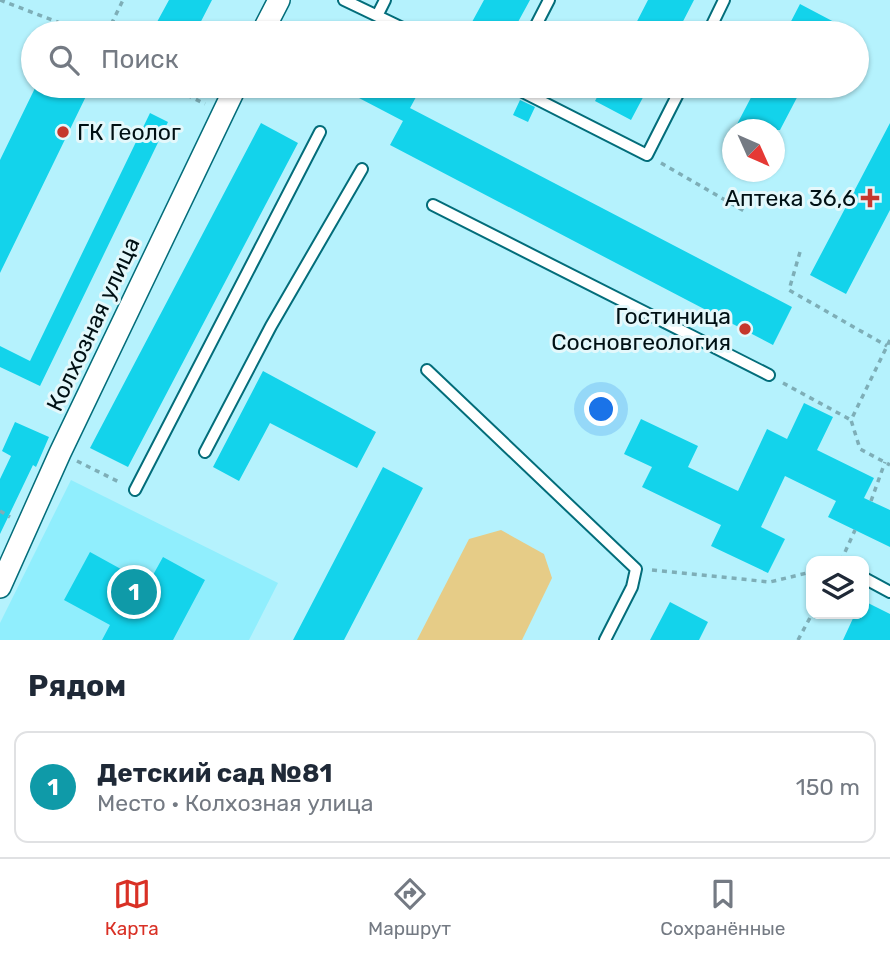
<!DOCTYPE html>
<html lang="ru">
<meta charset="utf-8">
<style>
:root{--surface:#fff;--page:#f2f2f3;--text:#1f2937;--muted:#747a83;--line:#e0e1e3;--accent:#d93025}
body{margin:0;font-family:Rubik,sans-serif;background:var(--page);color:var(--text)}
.controls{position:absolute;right:21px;bottom:21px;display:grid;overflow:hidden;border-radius:14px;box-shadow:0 2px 5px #0004}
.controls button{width:63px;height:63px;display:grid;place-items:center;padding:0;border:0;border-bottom:2px solid var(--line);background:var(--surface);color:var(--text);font:35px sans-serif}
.compass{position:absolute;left:722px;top:119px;width:63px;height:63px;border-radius:50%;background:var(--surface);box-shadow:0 2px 5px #0004;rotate:135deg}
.you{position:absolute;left:602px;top:410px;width:24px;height:24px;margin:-18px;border:5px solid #fff;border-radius:50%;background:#1a73e8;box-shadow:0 0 0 10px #1a73e833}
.badge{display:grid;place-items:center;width:46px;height:46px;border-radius:50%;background:var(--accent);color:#fff;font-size:23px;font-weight:700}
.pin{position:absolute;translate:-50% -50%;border:4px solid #fff;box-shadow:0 2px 7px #0006}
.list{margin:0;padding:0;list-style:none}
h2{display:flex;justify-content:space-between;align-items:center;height:91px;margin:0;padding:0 28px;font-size:30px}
h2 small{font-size:23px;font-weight:400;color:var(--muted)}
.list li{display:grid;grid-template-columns:46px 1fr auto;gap:21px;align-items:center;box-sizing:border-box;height:112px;margin:0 14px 14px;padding:0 14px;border:2px solid var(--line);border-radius:14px}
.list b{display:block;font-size:26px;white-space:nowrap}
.list p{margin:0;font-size:23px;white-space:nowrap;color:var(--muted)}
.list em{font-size:23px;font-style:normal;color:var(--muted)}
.icon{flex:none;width:38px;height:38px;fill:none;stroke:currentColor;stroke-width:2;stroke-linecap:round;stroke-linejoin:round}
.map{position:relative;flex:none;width:890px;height:640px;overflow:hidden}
.search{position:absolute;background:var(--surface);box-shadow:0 2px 5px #0004;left:21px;right:21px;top:21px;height:77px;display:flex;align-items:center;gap:18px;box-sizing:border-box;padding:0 24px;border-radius:38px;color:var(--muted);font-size:26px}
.sheet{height:217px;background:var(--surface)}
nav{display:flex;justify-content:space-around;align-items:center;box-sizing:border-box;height:98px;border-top:2px solid var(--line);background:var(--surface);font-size:19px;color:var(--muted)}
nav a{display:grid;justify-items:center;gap:4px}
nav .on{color:var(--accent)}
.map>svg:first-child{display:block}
.built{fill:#90eefd}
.green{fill:#e6cc87}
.building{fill:#13d3eb}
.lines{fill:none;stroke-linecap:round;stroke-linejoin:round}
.service-casing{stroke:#036d7a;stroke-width:14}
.minor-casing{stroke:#036d7a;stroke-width:24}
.path{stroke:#7eaeb7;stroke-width:3.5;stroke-dasharray:5 5;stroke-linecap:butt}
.service{stroke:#fff;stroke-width:10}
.minor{stroke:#fff;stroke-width:21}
.poi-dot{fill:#c5372c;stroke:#e4f8fb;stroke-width:2.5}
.labels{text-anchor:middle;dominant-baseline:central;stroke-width:6;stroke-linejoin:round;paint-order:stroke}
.poi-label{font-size:23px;fill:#001014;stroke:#e4f8fb;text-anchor:end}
.street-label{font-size:23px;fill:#001014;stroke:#e4f8fb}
</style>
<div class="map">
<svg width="890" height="640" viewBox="0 0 890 640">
<rect width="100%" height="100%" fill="#b5f2fd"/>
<path class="built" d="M 71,480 L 278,583 L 249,640 L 0,640 L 0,623 Z"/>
<path class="green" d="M 501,530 L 544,554 L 552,578 L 522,640 L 417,640 L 469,539 Z"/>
<path class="building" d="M 169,0 L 212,0 L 195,33 L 151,33 Z
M 484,0 L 530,0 L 512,33 L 466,33 Z
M 648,0 L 694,0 L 677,33 L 631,33 Z
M 800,4 L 855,33 L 785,33 Z
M 36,86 L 91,86 L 0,273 L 0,160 Z
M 336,86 L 422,86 L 403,121 Z
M 603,86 L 649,86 L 631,120 L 595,101 Z
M 757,86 L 803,86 L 780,130 L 734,130 Z
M 520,100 L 535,107 L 528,122 L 513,115 Z
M 410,108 L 792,307 L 773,345 L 390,145 Z
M 150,113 L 168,122 L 40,386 L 0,367 L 0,346 L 30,361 Z
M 261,123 L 298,143 L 128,467 L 90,448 Z
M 890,123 L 890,210 L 846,294 L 810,275 Z
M 263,371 L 376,432 L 357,468 L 270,423 L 239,481 L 213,467 Z
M 804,403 L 833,417 L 817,450 L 874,478 L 864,498 L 890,510 L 890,547 L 828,517 L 836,501 L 785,476 L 761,527 L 785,539 L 768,573 L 711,546 L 721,525 L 642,487 L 652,467 L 624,454 L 641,419 L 698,446 L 688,467 L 738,491 L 767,429 L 787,439 Z
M 15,422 L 49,437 L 36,467 L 33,465 L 0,534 L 0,479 L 11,456 L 2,451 Z
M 383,467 L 423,488 L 344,640 L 293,640 Z
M 90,552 L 148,584 L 163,557 L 205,580 L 173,640 L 102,640 L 110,625 L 64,600 Z
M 864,601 L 890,614 L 890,640 L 843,640 L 855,614 L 864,614 Z
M 670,602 L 708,622 L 699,640 L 650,640 Z"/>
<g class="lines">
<defs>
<path id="service" d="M 344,0 L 413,33
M 378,14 L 385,0
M 532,33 L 549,0
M 708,33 L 724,0
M 511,86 L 647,155 L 682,86
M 433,205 L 769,375
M 427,370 L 636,569 L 632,587 L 605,640
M 205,452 L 271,326 L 362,169
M 135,490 L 320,132
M 864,578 L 890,592"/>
<path id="minor" d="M 262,33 L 279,0
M 0,587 L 60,453 L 236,86"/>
</defs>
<use href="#service" class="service-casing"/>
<use href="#minor" class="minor-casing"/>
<path class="path" d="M 0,0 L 86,33
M 107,33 L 123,0
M 169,86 L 205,104
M 661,163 L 744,211
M 800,252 L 789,290 L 887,346
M 890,340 L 851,420 L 860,449 L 890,465
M 783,383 L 851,420
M 77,461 L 121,483
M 871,501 L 885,462
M 0,511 L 10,517
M 841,561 L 855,530
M 652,570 L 770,582 L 811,572
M 798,640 L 812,614"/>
<use href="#service" class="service"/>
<use href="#minor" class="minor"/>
</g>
<g class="poi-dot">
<circle cx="63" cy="132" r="7"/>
<path d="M866.5 187.5h7v7h7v7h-7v7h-7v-7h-7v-7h7z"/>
<circle cx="745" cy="329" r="7"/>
</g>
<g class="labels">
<g class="poi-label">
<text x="77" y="132" text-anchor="start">ГК Геолог</text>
<text x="856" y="198">Аптека 36,6</text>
<text x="731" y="316">Гостиница<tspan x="731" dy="26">Сосновгеология</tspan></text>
</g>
<g class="street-label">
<text transform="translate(93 324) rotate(-65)">Колхозная улица</text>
</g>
</g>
</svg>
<div class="controls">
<button><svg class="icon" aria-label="layers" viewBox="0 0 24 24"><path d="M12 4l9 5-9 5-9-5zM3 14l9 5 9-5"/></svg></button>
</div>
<svg class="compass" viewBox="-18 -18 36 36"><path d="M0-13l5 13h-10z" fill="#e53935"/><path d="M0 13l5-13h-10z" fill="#747a83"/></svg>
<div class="you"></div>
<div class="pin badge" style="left:134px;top:592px;background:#0f9aa8">1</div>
<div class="search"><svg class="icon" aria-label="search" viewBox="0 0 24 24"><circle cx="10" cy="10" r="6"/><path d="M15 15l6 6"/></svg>Поиск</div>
</div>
<section class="sheet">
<h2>Рядом<small></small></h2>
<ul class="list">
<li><span class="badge" style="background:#0f9aa8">1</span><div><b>Детский сад №81</b><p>Место · Колхозная улица</p></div><em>150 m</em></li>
</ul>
</section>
<nav>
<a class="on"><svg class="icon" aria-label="map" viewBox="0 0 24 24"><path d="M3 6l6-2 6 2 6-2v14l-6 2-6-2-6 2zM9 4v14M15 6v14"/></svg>Карта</a>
<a><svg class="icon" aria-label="directions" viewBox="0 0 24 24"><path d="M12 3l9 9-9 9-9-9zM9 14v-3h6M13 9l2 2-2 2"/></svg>Маршрут</a>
<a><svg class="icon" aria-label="saved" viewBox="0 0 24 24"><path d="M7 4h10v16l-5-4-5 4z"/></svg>Сохранённые</a>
</nav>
